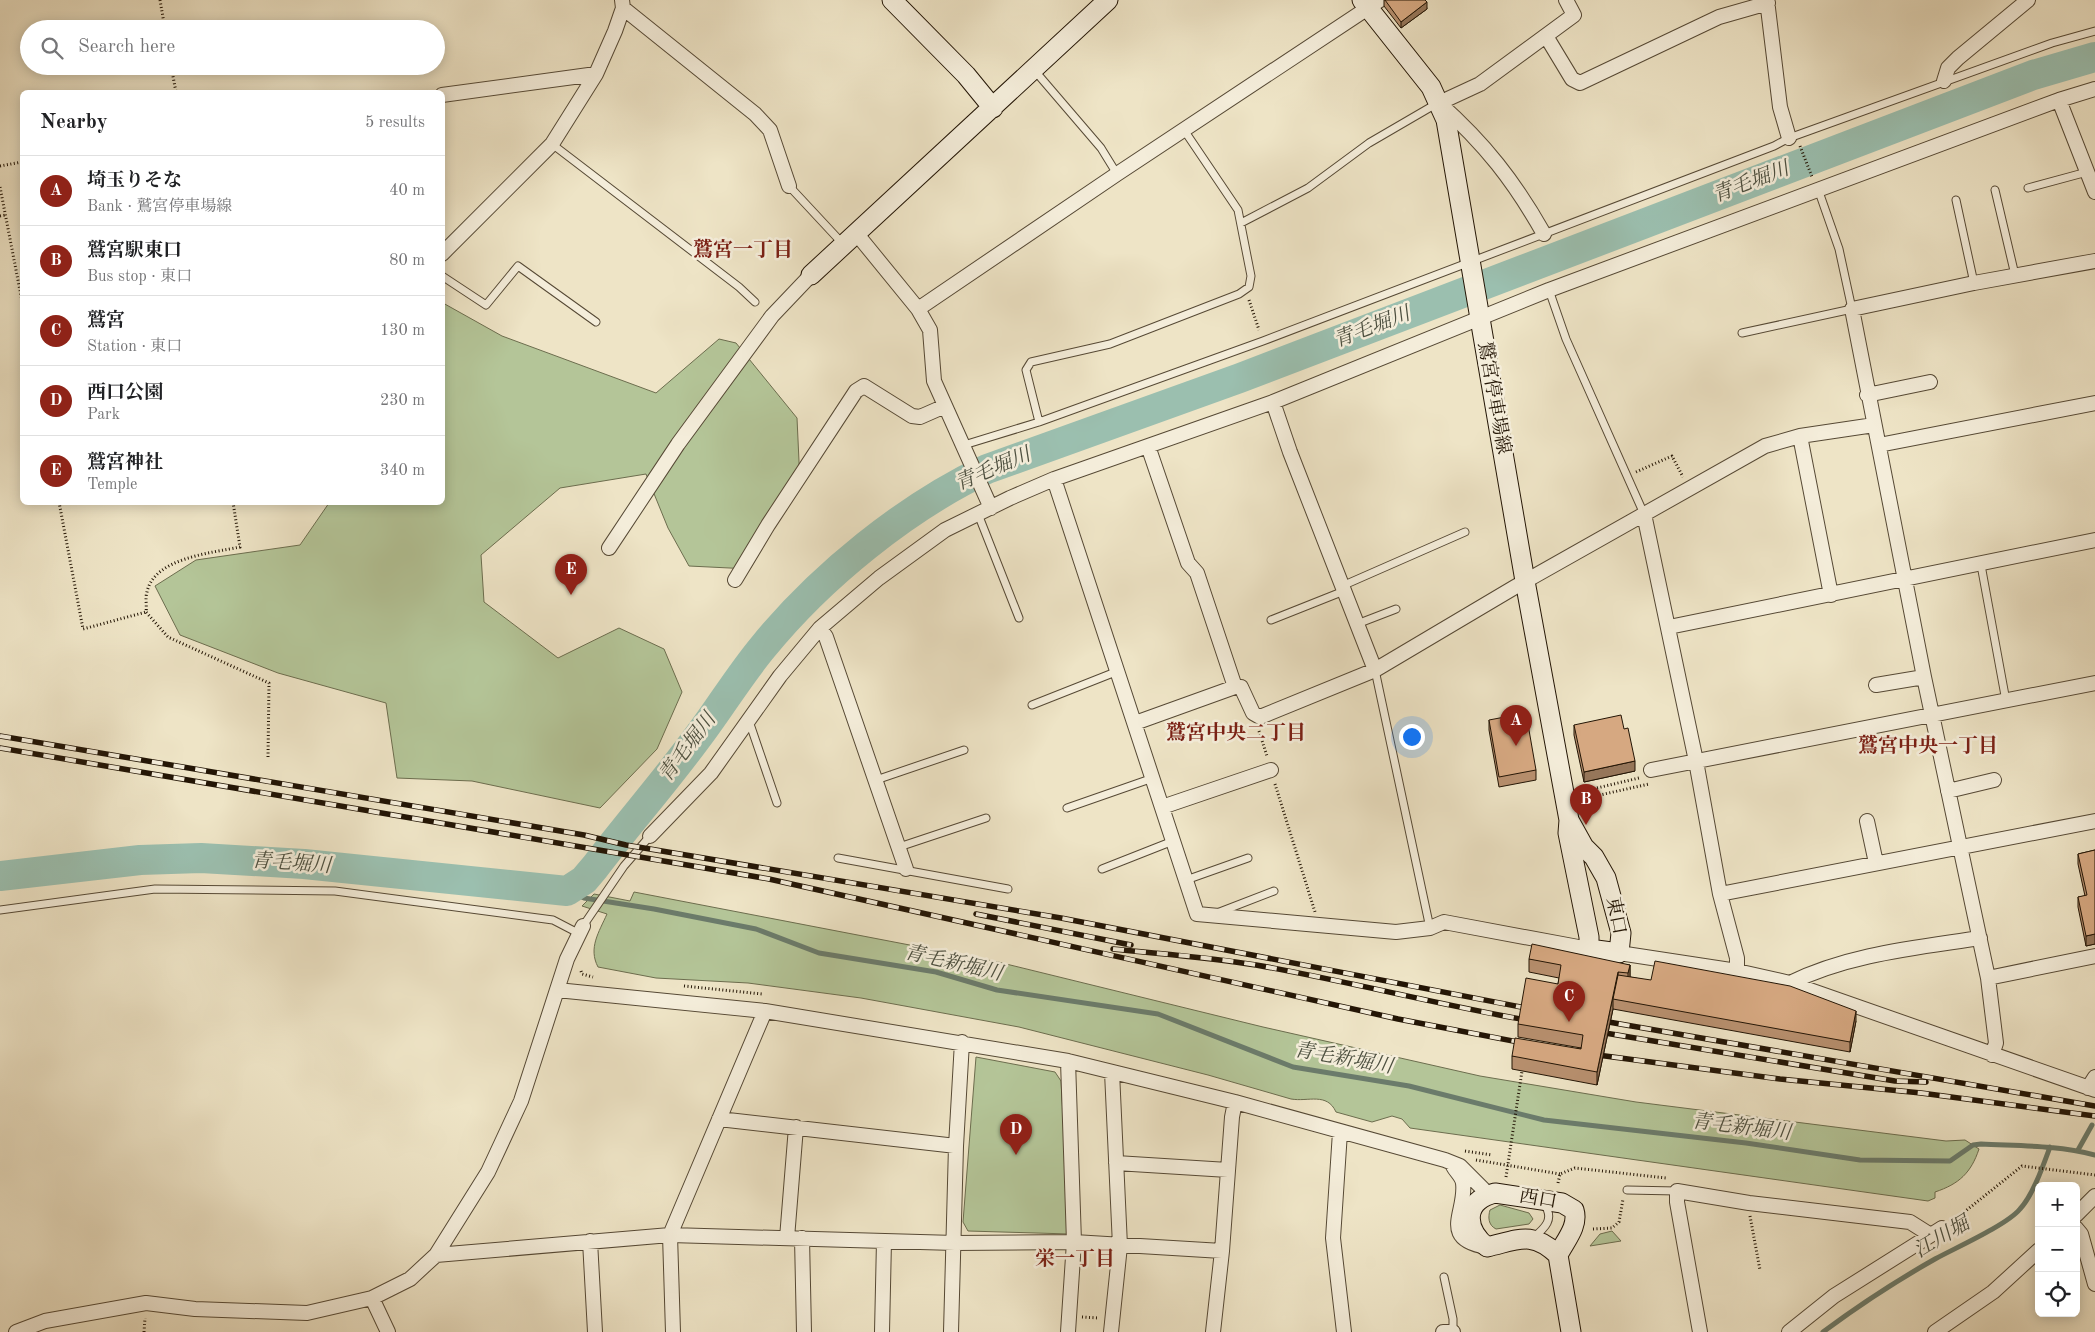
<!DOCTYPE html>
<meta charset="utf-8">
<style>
:root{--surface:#fff;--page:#f6f6f6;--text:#202124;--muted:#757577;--line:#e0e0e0;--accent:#8f2418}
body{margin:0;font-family:"Old Standard TT","Noto Serif JP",serif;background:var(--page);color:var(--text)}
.controls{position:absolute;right:15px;bottom:15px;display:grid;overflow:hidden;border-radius:8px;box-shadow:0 2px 12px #0003}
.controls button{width:45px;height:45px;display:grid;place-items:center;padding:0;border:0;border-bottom:1px solid var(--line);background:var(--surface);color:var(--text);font:25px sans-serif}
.you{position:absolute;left:1411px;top:736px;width:18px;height:18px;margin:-12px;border:4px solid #fff;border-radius:50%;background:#1a73e8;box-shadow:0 0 0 8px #1a73e833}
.badge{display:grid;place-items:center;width:32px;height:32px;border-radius:50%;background:var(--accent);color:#fff;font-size:16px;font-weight:700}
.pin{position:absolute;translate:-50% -41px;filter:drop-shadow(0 1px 2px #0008)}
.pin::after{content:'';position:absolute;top:26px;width:18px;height:15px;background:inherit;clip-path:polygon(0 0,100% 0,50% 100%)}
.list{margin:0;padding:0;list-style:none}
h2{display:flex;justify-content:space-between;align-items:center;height:65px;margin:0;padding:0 20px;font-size:21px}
h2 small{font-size:16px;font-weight:400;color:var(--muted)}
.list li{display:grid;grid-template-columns:32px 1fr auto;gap:15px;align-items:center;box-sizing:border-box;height:70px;padding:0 20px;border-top:1px solid var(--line)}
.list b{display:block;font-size:19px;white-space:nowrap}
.list p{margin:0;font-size:16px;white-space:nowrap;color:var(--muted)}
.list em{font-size:16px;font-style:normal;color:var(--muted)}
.icon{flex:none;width:28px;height:28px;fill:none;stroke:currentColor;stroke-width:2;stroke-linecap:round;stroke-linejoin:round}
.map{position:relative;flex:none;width:2095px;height:1332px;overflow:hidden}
.search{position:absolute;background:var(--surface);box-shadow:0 2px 12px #0003;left:20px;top:20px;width:425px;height:55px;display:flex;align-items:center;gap:12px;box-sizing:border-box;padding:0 18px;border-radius:28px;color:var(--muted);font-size:19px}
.panel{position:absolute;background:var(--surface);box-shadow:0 2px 12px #0003;left:20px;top:90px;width:425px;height:415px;border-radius:8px}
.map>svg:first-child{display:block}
.green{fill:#b4c598;stroke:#6c6d4e}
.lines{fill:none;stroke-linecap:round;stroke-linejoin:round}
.stream{stroke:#6b7b6b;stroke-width:5}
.river{stroke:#9bbfaf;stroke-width:30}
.lane-casing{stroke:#564935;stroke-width:9}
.street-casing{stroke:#564935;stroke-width:16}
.secondary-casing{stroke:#231505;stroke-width:21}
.path{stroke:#231505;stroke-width:3;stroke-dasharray:1 2.5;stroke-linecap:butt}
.lane{stroke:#f4edda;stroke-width:7}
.street{stroke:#f4edda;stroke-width:14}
.secondary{stroke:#f4edda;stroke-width:19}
.rail-casing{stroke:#231505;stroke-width:5.5}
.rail{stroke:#f4edda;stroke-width:4;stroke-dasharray:11;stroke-linecap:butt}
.wall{fill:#b8906f;stroke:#231505}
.shaded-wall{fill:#96765a;stroke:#231505}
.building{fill:#d6a881;stroke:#231505}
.labels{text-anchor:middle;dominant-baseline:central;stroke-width:5;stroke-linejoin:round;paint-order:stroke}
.street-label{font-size:19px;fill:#231505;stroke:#f4edda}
.water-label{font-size:20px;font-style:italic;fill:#4d5040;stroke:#f4edda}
.neighbourhood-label{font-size:20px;font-weight:bold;fill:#7a1f14;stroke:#f4edda}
</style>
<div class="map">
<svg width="2095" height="1332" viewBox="0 0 2095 1332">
<rect width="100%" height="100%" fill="#eee4c6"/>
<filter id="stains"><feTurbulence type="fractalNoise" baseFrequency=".004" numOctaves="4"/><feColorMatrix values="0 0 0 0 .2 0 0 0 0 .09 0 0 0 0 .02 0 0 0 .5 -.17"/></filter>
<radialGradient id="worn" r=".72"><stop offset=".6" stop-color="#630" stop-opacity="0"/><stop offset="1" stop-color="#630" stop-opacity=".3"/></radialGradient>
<path class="green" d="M 443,303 L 502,336 L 656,393 L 719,339 L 736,343 L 797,418 L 800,483 L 750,569 L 689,566 L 668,528 L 646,474 L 560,488 L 481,555 L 484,602 L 558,658 L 619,628 L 664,649 L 682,692 L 657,749 L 600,808 L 472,781 L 397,778 L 386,703 L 278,673 L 180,635 L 155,586 L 196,560 L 300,545 L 329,503 L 442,502 Z
M 634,892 L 998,962 L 1263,1027 L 1480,1076 L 1636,1102 L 1946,1141 L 1965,1140 L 1979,1149 C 1971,1173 1959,1184 1935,1192 L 1935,1198 L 1928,1201 L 1410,1128 L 1402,1119 L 1392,1116 L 1372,1122 L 1336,1112 C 1327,1092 1308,1102 1291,1099 L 1208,1075 L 1019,1027 L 861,998 L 748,983 L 656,978 L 598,967 C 588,948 599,932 607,914 L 582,906 L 594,894 L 630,901 Z
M 976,1057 L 1055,1072 L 1061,1081 L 1070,1234 L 968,1231 L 963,1222 Z
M 1500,1205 L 1529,1213 L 1533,1219 L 1529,1224 L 1496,1229 C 1488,1225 1488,1217 1490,1210 Z
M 1612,1231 L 1621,1241 L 1590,1246 L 1600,1234 Z"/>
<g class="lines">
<path class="stream" d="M 567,891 L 584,898 L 654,909 L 756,929 L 819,953 L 936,972 L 997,990 L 1158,1014 L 1293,1067 L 1409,1086 L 1544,1120 L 1746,1143 L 1860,1160 L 1950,1161 L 1973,1145 L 1981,1144 C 2019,1146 2058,1145 2095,1155
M 2078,1150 L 2092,1125
M 1823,1332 C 1858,1306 1896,1281 1935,1259 C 1955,1248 2007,1225 2020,1209 C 2033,1195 2043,1166 2050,1147"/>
<path class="river" d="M 0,876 L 140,860 L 201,858 L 304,864 L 567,891 L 584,880 L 595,867 C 627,825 662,785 694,742 C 718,711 738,677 763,647 C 820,577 906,507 987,469 L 1240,378 L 2033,75 L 2095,57"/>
<defs>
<path id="lane" d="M 1035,71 L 1101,148 L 1117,174
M 552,144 L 739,287 L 755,302
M 789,186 L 843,244
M 2028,188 L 2087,172
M 1995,190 L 2015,275
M 1956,200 L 1974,283
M 1241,223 L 1308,188 L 1369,143 L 1436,104
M 442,276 L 486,305 L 518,266 L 596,322
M 1549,290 L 1566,339 L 1644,514
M 1742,333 L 1852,309 L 1839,249 L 1818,189
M 1039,422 L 1026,370 L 1031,362 L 1110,344 L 1239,294 L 1249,287 L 1251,276 L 1238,210 L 1184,130
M 964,445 L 1039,422 L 1263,341 L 1774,146 L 1789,138 L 2052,43 L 2095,31
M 978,514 L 1019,618
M 1981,565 L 2006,701
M 1342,586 L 1465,532
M 1271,620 L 1344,591
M 1357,624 L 1396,609
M 1375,670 L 1430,928
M 1032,705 L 1118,671
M 747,722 L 751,727 L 777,803
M 876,780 L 964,750
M 1067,808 L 1153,778
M 899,847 L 986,818
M 838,858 L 1008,889
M 1102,869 L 1173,841
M 1186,880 L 1248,858
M 0,910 L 155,889 L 335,891 L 553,920 L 578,933
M 1217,913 L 1274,891
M 583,926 L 624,866 L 650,836
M 1627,1190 L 1677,1191
M 1533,1238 C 1545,1228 1555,1219 1544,1204
M 1444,1277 L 1453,1319 L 1453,1332"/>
<path id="street" d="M 1767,0 L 1780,107 L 1789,138
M 623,8 L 755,114 L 770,130 L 789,186
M 1546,36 L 1572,79 L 1580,83 L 1719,17 L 1768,3
M 1944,81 L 1948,68 L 1958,58 L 2028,0
M 442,95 L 596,74
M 2059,100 L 2095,192
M 856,233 L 918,309 L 930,330 L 934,381 L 991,508
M 1544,234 C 1514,181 1485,144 1439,103 L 1480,84 L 1574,15 L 1566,0
M 442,254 L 552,144 L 596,74 L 615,31 L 623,8 L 622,0
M 918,309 L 1117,174 L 1380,0
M 1867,395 L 1930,382
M 1273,402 L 1290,452 L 1375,670
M 1800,436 L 1831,595
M 1879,445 L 2095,403
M 1148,446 L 1188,563 L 1197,573 L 1235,687
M 1054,479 L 1197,914 L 1396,932 L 1430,928 L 1444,922 L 1589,949
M 1644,514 L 1696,761 L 1720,894 L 1737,958 L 1737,971
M 609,548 L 678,444 L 772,316 L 811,275
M 735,580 L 768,525 L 856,391 L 864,386 L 912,416 L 920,417 L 945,406
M 1669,627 L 2095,540
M 820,628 L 826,637 L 906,869
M 1876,685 L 1924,677
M 1135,723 L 1235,687 L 1241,687 L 1253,713 L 1260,717 L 1375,670 L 1515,587 L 1765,446 L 1800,436 L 1874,425
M 1651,770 L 2095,683
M 1948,791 L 1994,780
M 1162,807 L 1271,770
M 1867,821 L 1876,863
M 650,836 L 711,773 L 780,676 L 820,628 L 879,578 L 945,530 L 1010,498 L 1054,479 L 1273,402 L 1549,290 L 2059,100 L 2095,89
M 1720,894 L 2095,821
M 1619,953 L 1737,971 L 1790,983 L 2095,1090
M 1988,978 L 2095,956
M 1790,983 C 1849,954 1915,948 1980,938
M 557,990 L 765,1011 L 1068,1061 L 1235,1102 L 1445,1160 L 1460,1166 L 1488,1194
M 1992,1055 L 1996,1043 L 1988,978 L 1924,677 L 1852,309 L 1974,283 L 2095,261
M 1068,1061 L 1074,1242 L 1068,1332
M 2088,1088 L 2095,1077
M 719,1119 L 956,1146
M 1340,1132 L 1333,1238 L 1344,1332
M 1116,1163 L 1228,1170
M 1453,1166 C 1456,1172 1462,1176 1463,1183 C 1467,1212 1438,1239 1487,1247
M 2076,1215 L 2095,1196
M 2076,1228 L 2081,1234 L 2095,1284
M 787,1238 L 796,1127
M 802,1238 L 804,1332
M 590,1241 L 595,1332
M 436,1255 L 670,1235 L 955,1243 L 1074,1242 L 1222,1251
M 372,1298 L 388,1332
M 16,1332 L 45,1321 L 146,1303 L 195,1309 L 307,1313 L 372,1298 L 410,1279 L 436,1255 L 488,1172 L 521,1101 L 567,959 L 583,926
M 673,1332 L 670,1235 L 765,1011
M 882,1332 L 884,1241
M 951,1332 L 956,1146 L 962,1042
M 1111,1332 L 1120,1246 L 1112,1072
M 1213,1332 L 1222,1251 L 1232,1117 L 1235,1102
M 1443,1332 L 1453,1332
M 1700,1332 L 1677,1202 L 1677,1191 L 1749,1203 L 1910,1222 L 1929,1234
M 1789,1332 L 1834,1296 L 1942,1228
M 1935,1332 L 1993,1292 L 2039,1250"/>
<path id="secondary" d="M 892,0 L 966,75 L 993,108
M 1362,0 L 1431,87 L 1446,120 L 1525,581 L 1569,820 L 1568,833 L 1589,937 L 1589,949 L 1619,953 L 1621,933 L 1606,878 L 1594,857 L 1584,847 L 1569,820
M 811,275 L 1108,0
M 1495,1193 L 1562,1203 L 1574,1210 C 1579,1226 1565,1241 1558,1255 C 1532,1230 1518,1240 1487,1247 C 1464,1228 1463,1201 1495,1193 Z
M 1558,1255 L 1571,1332"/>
</defs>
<use href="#lane" class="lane-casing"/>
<use href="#street" class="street-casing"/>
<use href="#secondary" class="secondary-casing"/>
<path class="path" d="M 160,0 L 165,29
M 171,66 L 176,92
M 1800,146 L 1812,177
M 0,166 L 22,162
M 0,187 L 22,301
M 0,216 L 6,215
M 1249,300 L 1259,330
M 1636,472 L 1672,456 L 1683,477
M 59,502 L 83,629 L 146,612
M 233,502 L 240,547 C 211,553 154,558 147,592 C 145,598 147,606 146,612 L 168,637 L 269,683 L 268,757
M 1259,731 L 1267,756
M 1275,784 L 1315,912
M 1580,792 L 1639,778
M 1582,799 L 1649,784
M 581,971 L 582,974 L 593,977
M 684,986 L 762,994
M 1465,1151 L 1492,1155
M 1476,1160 L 1560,1174
M 1506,1177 L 1522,1071
M 1558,1183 L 1560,1174 L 1575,1168 L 1666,1178
M 1750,1216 L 1760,1270
M 1953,1221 L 2022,1166 L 2095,1175
M 1593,1229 L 1612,1228 L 1619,1222 L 1623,1199
M 1082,1317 L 1099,1318
M 144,1332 L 145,1318"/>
<use href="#lane" class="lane"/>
<use href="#street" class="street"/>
<use href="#secondary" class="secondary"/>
<defs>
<path id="rail" d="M 0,736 L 584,835 L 626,845 L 1061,918 L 1536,1010
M 0,748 L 769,879 L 1398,1019 L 1529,1044
M 976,914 L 1131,945
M 1113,949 C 1161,954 1209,957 1256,965 C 1348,981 1439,1005 1532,1021
M 1597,1020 L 2095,1106
M 1593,1031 L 1895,1081 L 1926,1082
M 1590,1054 L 1780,1079 L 1921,1093 L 2095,1116"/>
</defs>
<use href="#rail" class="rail-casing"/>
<use href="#rail" class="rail"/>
</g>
<path class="wall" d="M 1384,0 L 1425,0 L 1427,9 L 1401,28 L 1384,6 Z
M 1489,720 L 1536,770 L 1536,780 L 1499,787 L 1489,730 Z
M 1574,725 L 1635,771 L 1584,782 L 1574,735 Z
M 2095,850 L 2095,944 L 2086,946 L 2078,907 L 2078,897 L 2085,896 L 2078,864 L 2078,854 Z
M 1529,959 L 1630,965 L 1630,977 L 1856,1021 L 1850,1052 L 1613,1009 L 1597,1085 L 1512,1069 L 1512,1056 L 1581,1048 L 1518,1037 L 1518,1024 L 1558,984 L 1559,978 L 1529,972 Z"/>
<path class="shaded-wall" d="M 1427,2 L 1427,9 L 1401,28 L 1401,22 Z
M 1635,761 L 1635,771 L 1584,782 L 1584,772 Z
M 2095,934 L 2095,944 L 2086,946 L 2086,936 Z
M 1630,965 L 1630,978 L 1628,986 L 1628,973 Z
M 1618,972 L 1618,985 L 1613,999 L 1613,1009 L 1597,1085 L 1597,1072 Z
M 1856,1011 L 1856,1021 L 1850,1052 L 1850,1042 Z"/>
<path class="building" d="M 1385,0 L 1425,0 L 1427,2 L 1401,22 Z
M 1526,713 L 1536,770 L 1499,777 L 1489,720 Z
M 1621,715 L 1624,729 L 1628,728 L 1635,761 L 1584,772 L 1574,725 Z
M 2095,850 L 2095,934 L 2086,936 L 2078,897 L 2087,895 L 2078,854 Z
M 1532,944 L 1630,965 L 1628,973 L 1618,972 L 1597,1072 L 1512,1056 L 1515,1038 L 1581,1049 L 1583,1035 L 1518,1024 L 1526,978 L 1558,984 L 1561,965 L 1529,959 Z
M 1655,961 L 1790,986 L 1856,1011 L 1850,1042 L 1613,999 L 1618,975 L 1651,980 Z"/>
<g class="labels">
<g class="street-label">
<text transform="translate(1493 398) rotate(80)">鷲宮停車場線</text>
<text transform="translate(1615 916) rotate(79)">東口</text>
<text transform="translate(1538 1200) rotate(10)">西口</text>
</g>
<g class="water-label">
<text transform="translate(1751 183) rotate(-21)">青毛堀川</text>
<text transform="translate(1372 328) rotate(-21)">青毛堀川</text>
<text transform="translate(993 470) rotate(-23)">青毛堀川</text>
<text transform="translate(688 748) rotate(-53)">青毛堀川</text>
<text transform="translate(291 864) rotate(4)">青毛堀川</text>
<text transform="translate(953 964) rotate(13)">青毛新堀川</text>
<text transform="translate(1343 1059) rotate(10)">青毛新堀川</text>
<text transform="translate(1741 1128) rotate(7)">青毛新堀川</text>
<text transform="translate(1942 1238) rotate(-31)">江川堀</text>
</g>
<g class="neighbourhood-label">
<text x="743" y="251">鷲宮一丁目</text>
<text x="1236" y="734">鷲宮中央二丁目</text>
<text x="1928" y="747">鷲宮中央一丁目</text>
<text x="1075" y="1260">栄一丁目</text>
</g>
</g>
<rect width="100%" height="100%" filter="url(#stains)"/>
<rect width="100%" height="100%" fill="url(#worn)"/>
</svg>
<div class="controls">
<button>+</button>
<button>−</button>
<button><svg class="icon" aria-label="locate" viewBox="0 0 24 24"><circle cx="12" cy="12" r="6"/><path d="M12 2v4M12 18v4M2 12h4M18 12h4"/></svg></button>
</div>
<div class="you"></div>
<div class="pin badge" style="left:1516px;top:746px">A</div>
<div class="pin badge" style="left:1586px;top:825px">B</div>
<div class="pin badge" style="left:1569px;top:1022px">C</div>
<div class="pin badge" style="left:1016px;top:1155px">D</div>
<div class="pin badge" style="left:571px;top:595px">E</div>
<div class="search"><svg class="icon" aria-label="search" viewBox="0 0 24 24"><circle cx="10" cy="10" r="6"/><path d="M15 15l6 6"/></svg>Search here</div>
<section class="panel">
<h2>Nearby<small>5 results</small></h2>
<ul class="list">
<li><span class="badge">A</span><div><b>埼玉りそな</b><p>Bank · 鷲宮停車場線</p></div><em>40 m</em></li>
<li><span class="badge">B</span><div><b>鷲宮駅東口</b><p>Bus stop · 東口</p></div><em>80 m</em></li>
<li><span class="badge">C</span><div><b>鷲宮</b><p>Station · 東口</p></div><em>130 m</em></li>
<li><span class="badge">D</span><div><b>西口公園</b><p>Park</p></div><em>230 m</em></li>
<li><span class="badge">E</span><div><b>鷲宮神社</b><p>Temple</p></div><em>340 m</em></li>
</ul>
</section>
</div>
